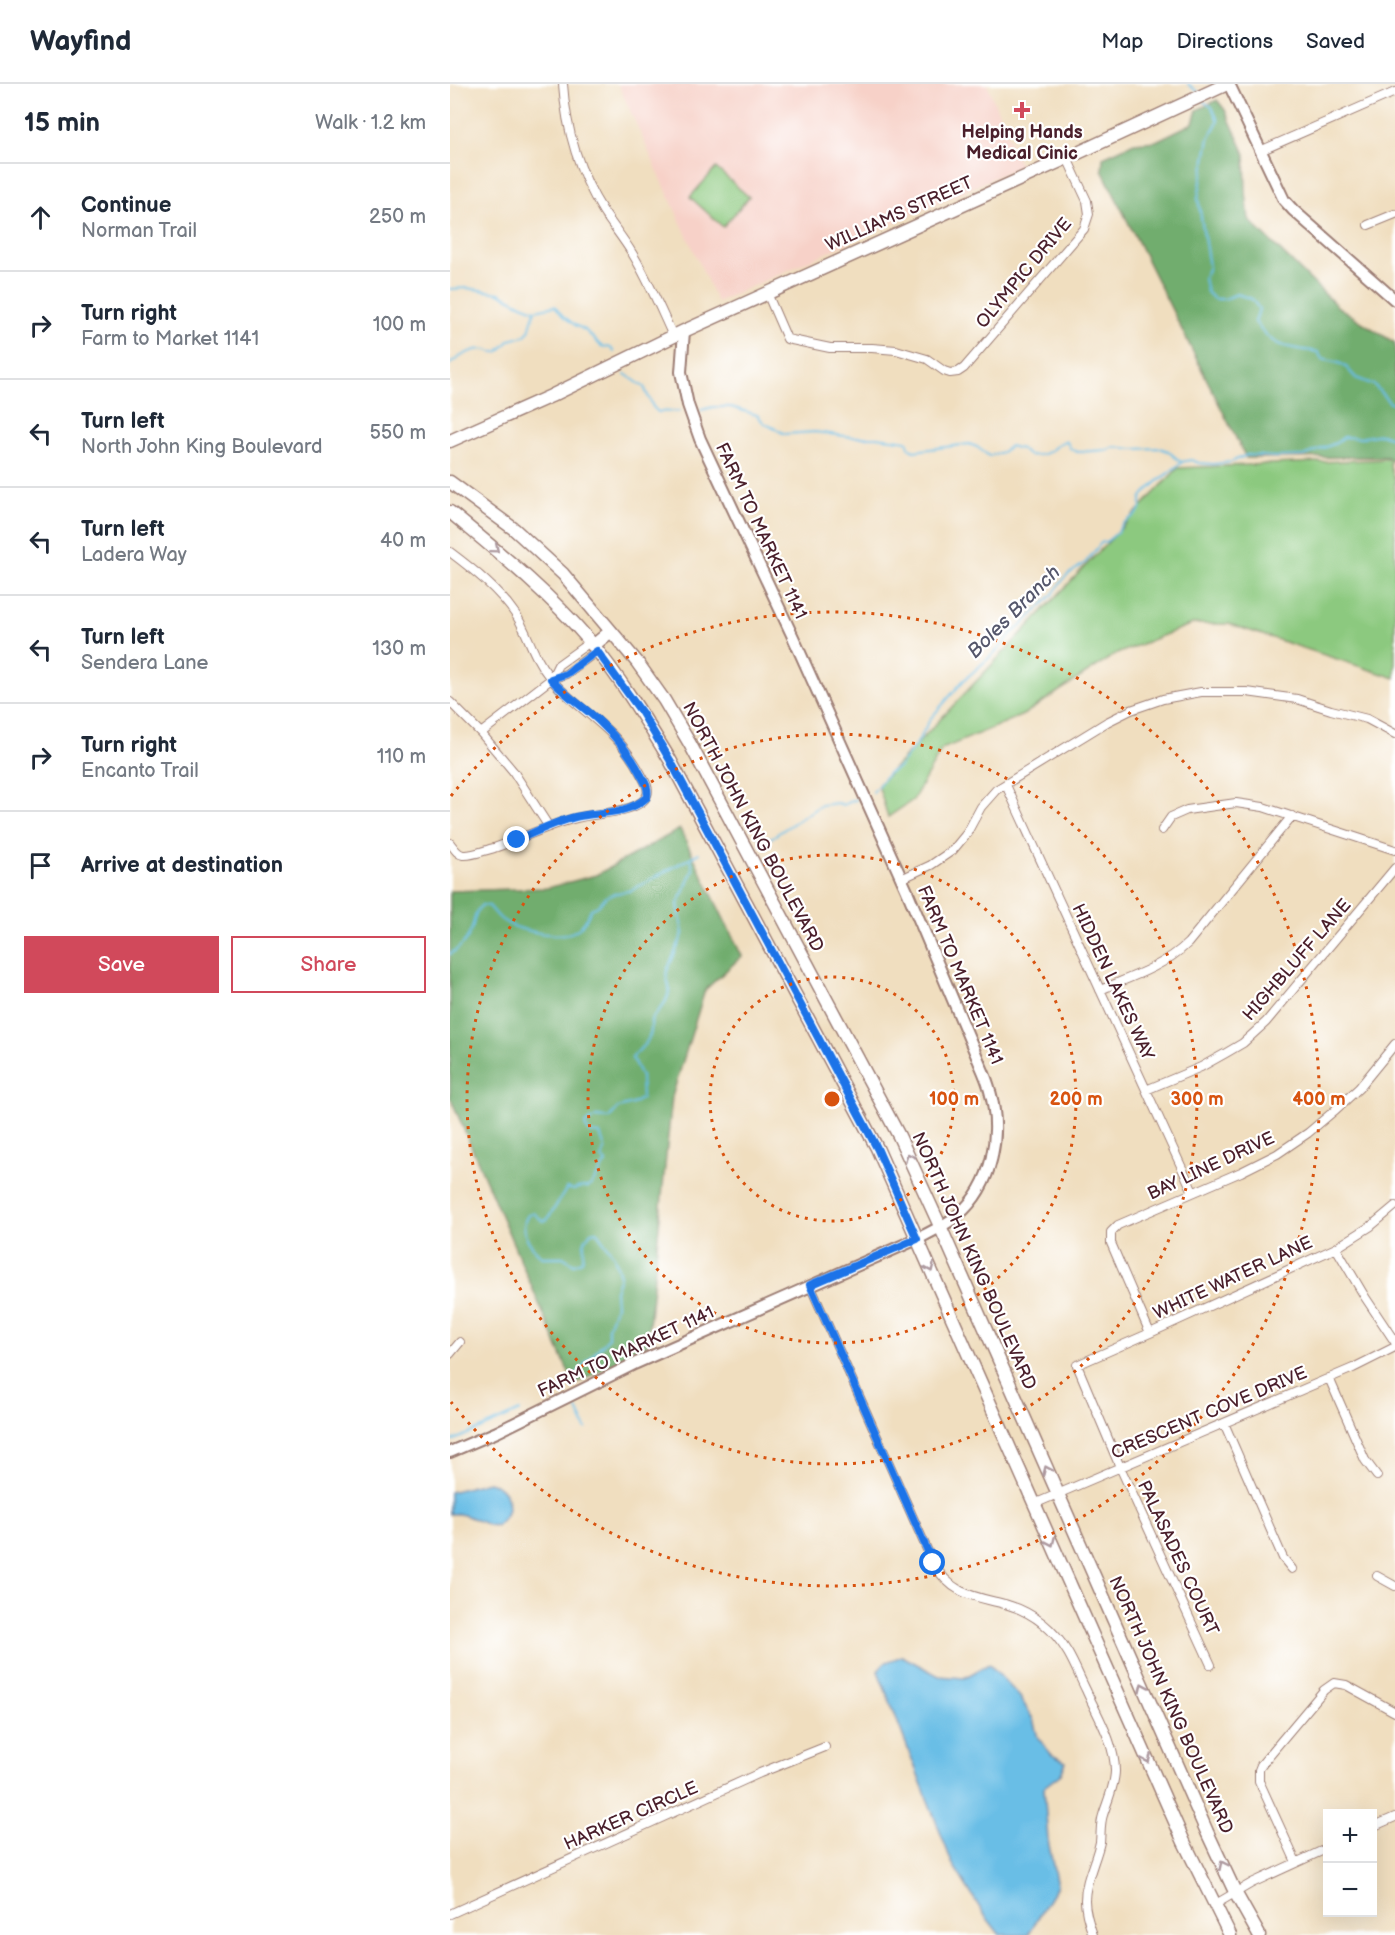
<!DOCTYPE html>
<meta charset="utf-8">
<style>
:root{--surface:#fff;--page:#f2f2f3;--text:#1f2937;--muted:#747a83;--line:#e0e1e3;--accent:#d1495b}
body{margin:0;font-family:"Balsamiq Sans",sans-serif;background:var(--page);color:var(--text)}
.controls{position:absolute;right:18px;bottom:18px;display:grid;overflow:hidden;border-radius:0px;box-shadow:0 6px 24px #0002}
.controls button{width:54px;height:54px;display:grid;place-items:center;padding:0;border:0;border-bottom:2px solid var(--line);background:var(--surface);color:var(--text);font:30px sans-serif}
.stop{position:absolute;width:18px;height:18px;margin:-14px;border:4px solid #1a73e8;border-radius:50%;background:#fff}
.stop.end{background:#1a73e8;border-color:#fff;box-shadow:0 2px 6px #0008}
.list{margin:0;padding:0;list-style:none}
h2{display:flex;justify-content:space-between;align-items:center;height:78px;margin:0;padding:0 24px;font-size:26px}
h2 small{font-size:20px;font-weight:400;color:var(--muted)}
.list li{display:grid;grid-template-columns:39px 1fr auto;gap:18px;align-items:center;box-sizing:border-box;height:108px;padding:0 24px;border-top:2px solid var(--line)}
.list b{display:block;font-size:22px;white-space:nowrap}
.list p{margin:0;font-size:20px;white-space:nowrap;color:var(--muted)}
.list em{font-size:20px;font-style:normal;color:var(--muted)}
.actions{display:flex;gap:12px;padding:18px 24px}
.actions a{flex:1;padding:14px 0;border:2px solid var(--accent);border-radius:0px;text-align:center;font-size:21px;color:var(--accent)}
.actions .main{background:var(--accent);color:#fff}
.icon{flex:none;width:33px;height:33px;fill:none;stroke:currentColor;stroke-width:2;stroke-linecap:round;stroke-linejoin:round}
.map{position:relative;flex:none;width:945px;height:1851px;overflow:hidden}
header{display:flex;align-items:center;gap:36px;box-sizing:border-box;height:84px;padding:0 30px;background:var(--surface);border-bottom:2px solid var(--line)}
header strong{font-size:28px}
nav{display:flex;gap:33px;margin-inline-start:auto;font-size:21px}
main{display:flex}
aside{flex:1;background:var(--surface)}
.map>svg:first-child{display:block}
.built{fill:#f7d1c8}
.green{fill:#8cc97f;stroke:#6b7455;stroke-width:1.5}
.forest{fill:#71ad6e;stroke:#5e664c;stroke-width:1.5}
.water{fill:#69bee6;stroke:#5a6e88;stroke-width:1.5}
.lines{fill:none;stroke-linecap:round;stroke-linejoin:round}
.stream{stroke:#69bee6;stroke-width:2}
.street-casing{stroke:#9d7e75;stroke-width:10}
.secondary-casing{stroke:#9d7e75;stroke-width:14}
.primary-casing{stroke:#9d7e75;stroke-width:15}
.street{stroke:#fff;stroke-width:8}
.secondary{stroke:#fff;stroke-width:10}
.primary{stroke:#fff;stroke-width:12}
.oneway{stroke:#ae9aa0}
.route{stroke:#1a73e8;stroke-width:8}
.ring{fill:none;stroke:#d8530f;stroke-width:3;stroke-dasharray:3 6}
.poi-dot{fill:#d1495b;stroke:#fff;stroke-width:2}
.labels{text-anchor:middle;dominant-baseline:central;stroke-width:4.5;stroke-linejoin:round;paint-order:stroke}
.poi-label{font-size:18px;font-weight:bold;fill:#4a1f2b;stroke:#fff}
.street-label{font-size:18px;fill:#4a1f2b;stroke:#fff}
.water-label{font-size:20px;font-style:italic;fill:#55576c;stroke:#fff}
.centre{fill:#d8530f;stroke:#fff;stroke-width:3}
.ring-label{font-size:18px;text-anchor:middle;font-weight:bold;fill:#d8530f;stroke:#fff;stroke-width:4.5;stroke-linejoin:round;paint-order:stroke}
</style>
<header>
<strong>Wayfind</strong>
<nav><a>Map</a><a>Directions</a><a>Saved</a></nav>
</header>
<main>
<aside>
<h2>15 min<small>Walk · 1.2 km</small></h2>
<ul class="list">
<li><svg class="icon" aria-label="ahead" viewBox="0 0 24 24"><path d="M12 20V5M6 11l6-6 6 6"/></svg><div><b>Continue</b><p>Norman Trail</p></div><em>250 m</em></li>
<li><svg class="icon" aria-label="right" viewBox="0 0 24 24"><path d="M7 20v-9h11M14 6l5 5-5 5"/></svg><div><b>Turn right</b><p>Farm to Market 1141</p></div><em>100 m</em></li>
<li><svg class="icon" aria-label="left" viewBox="0 0 24 24"><path d="M17 20v-9H6M10 6l-5 5 5 5"/></svg><div><b>Turn left</b><p>North John King Boulevard</p></div><em>550 m</em></li>
<li><svg class="icon" aria-label="left" viewBox="0 0 24 24"><path d="M17 20v-9H6M10 6l-5 5 5 5"/></svg><div><b>Turn left</b><p>Ladera Way</p></div><em>40 m</em></li>
<li><svg class="icon" aria-label="left" viewBox="0 0 24 24"><path d="M17 20v-9H6M10 6l-5 5 5 5"/></svg><div><b>Turn left</b><p>Sendera Lane</p></div><em>130 m</em></li>
<li><svg class="icon" aria-label="right" viewBox="0 0 24 24"><path d="M7 20v-9h11M14 6l5 5-5 5"/></svg><div><b>Turn right</b><p>Encanto Trail</p></div><em>110 m</em></li>
<li><svg class="icon" aria-label="arrive" viewBox="0 0 24 24"><path d="M6 21V4h12l-3 4 3 4H6"/></svg><div><b>Arrive at destination</b></div></li>
</ul>
<div class="actions"><a class="main">Save</a><a>Share</a></div>
</aside>
<div class="map">
<svg width="945" height="1851" viewBox="0 0 945 1851">
<rect width="100%" height="100%" fill="#fff"/>
<filter id="ink" filterUnits="userSpaceOnUse"><feTurbulence type="fractalNoise" baseFrequency=".0167" numOctaves="2"/><feDisplacementMap in="SourceGraphic" scale="12" xChannelSelector="R" yChannelSelector="G"/><feConvolveMatrix kernelMatrix="1 2 1 2 8 2 1 2 1" color-interpolation-filters="sRGB"/></filter>
<filter id="wash" filterUnits="userSpaceOnUse"><feTurbulence type="fractalNoise" baseFrequency=".008" numOctaves="4" result="noise"/><feDisplacementMap in="SourceGraphic" scale="24" xChannelSelector="R" yChannelSelector="G"/><feGaussianBlur stdDeviation="1.35" result="paint"/><feColorMatrix in="noise" values="0 0 0 0 0 0 0 0 0 0 0 0 0 0 0 0 0 1.4 0 .05"/><feComposite in="paint" operator="in"/></filter>
<g filter="url(#wash)">
<rect width="100%" height="100%" fill="#f0debf"/>
<path class="built" d="M 168,0 L 537,0 L 570,82 L 267,218 Z"/>
<path class="green" d="M 266,84 L 299,113 L 273,143 L 240,113 Z
M 940,375 L 940,382 L 945,397 L 945,594 L 779,540 L 742,540 L 664,571 L 573,631 L 492,665 L 463,716 L 438,733 L 428,701 L 728,384 Z"/>
<path class="forest" d="M 767,16 L 775,26 L 795,70 L 796,108 L 799,136 L 888,223 L 945,259 L 945,378 L 937,373 L 796,374 L 652,86 L 653,73 L 684,59 L 706,57 L 743,39 L 747,26 Z
M 230,745 L 292,872 L 255,906 L 222,1013 L 197,1262 L 124,1301 L 0,1013 L 0,807 L 97,804 L 146,791 Z"/>
<path class="water" d="M 38,1398 C 52,1400 62,1414 57,1428 C 56,1433 51,1437 48,1441 C 34,1445 20,1427 0,1430 L 0,1408 Z
M 452,1572 L 489,1592 L 514,1594 L 539,1580 L 570,1613 L 583,1635 L 588,1654 L 602,1671 L 616,1678 L 611,1690 L 594,1703 L 598,1756 L 607,1802 L 578,1851 L 550,1851 L 533,1829 L 502,1779 L 428,1587 L 434,1579 Z"/>
<g class="lines">
<path class="stream" d="M 738,0 L 749,9
M 753,17 L 762,23 L 768,37 L 759,54 L 748,114 L 759,183 L 754,194 L 757,208 L 764,215 L 775,215 L 787,210 L 802,215 L 809,225 L 805,238 C 826,267 836,262 868,268 L 872,275 L 889,279 L 895,282 L 906,294 L 924,301 L 939,318 L 945,321
M 0,205 L 17,204 L 49,209 L 72,221 L 85,226 L 105,222 L 113,232 L 125,241 L 135,246 L 151,262 L 161,264 L 164,268
M 0,280 C 11,271 29,260 42,268 L 48,268 L 60,256 L 74,252 L 79,247 L 85,226
M 175,290 L 194,303 L 203,323 L 208,328 L 229,327
M 251,326 L 263,323 L 281,323 L 307,331 L 314,339 L 335,350 L 365,348 L 402,353 L 427,353 L 457,357 L 460,365 L 464,367 L 519,360 L 527,363 L 539,372 L 552,368 L 560,362 L 571,365 L 578,371 C 598,373 599,366 614,357 L 617,358 L 620,364 L 627,368 L 657,366 L 665,363 L 683,365 L 710,364 L 718,367 L 731,378 L 741,376 L 749,379 L 763,380 L 781,378 L 797,371 L 825,373 L 854,372 L 886,359 L 894,353 L 910,354 L 931,350 L 945,355
M 423,708 L 438,689 L 449,683 L 467,659 L 481,634 L 513,597 L 550,564 L 562,549 L 572,541 L 602,511 L 616,492 L 635,479 L 651,459 L 657,457 L 667,449 L 672,440 L 687,430 L 691,423 C 691,419 690,417 692,413 C 699,402 722,387 732,378
M 308,753 L 321,754 L 371,721 L 388,719 L 393,721 L 407,715
M 0,870 C 11,864 18,855 22,844 C 25,835 24,828 32,821 L 39,822 C 43,826 47,832 52,836 C 65,846 110,856 125,847 C 134,842 137,834 141,825 C 153,821 148,819 156,813 C 163,809 172,808 180,807 L 249,769
M 105,1308 L 126,1297 L 128,1288 L 158,1254 L 158,1243 L 166,1222 L 165,1207 L 170,1192 L 164,1172 L 146,1147 L 141,1148 C 138,1152 135,1155 134,1160 C 133,1166 135,1171 132,1177 L 124,1180 L 113,1173 L 92,1173 C 80,1162 68,1146 78,1131 L 83,1129 L 93,1137 L 97,1136 L 117,1104 L 124,1106 C 129,1102 132,1104 138,1103 C 143,1101 152,1084 156,1078 L 151,1074 L 155,1064 L 150,1050 L 140,1049 L 136,1044 L 135,1040 L 146,1033 L 159,1034 L 168,1024 L 183,1020 L 192,1014 L 191,992 L 182,974 C 194,959 203,958 201,936 C 209,925 220,918 219,902 C 218,895 215,894 217,887 L 233,850 L 228,820 L 243,786 L 241,774
M 126,1323 L 136,1345
M 0,1358 L 70,1327"/>
</g>
</g>
<g filter="url(#ink)">
<g class="lines">
<defs>
<path id="street" d="M 113,0 C 116,44 129,89 153,127 C 162,141 173,154 182,169 C 198,195 210,224 223,252
M 810,67 L 945,8
M 918,141 L 945,130
M 317,209 L 337,255 L 380,264 L 422,264 L 446,266 L 477,275 L 494,287 L 500,289 L 508,288 L 514,284 L 634,145 L 639,130 L 637,117 L 617,74
M 0,468 C 24,486 49,506 66,531 C 74,543 79,558 86,572 C 94,588 106,602 120,614 C 151,641 171,653 191,690 C 194,696 200,704 197,711 C 192,726 156,729 143,731 C 109,735 77,753 44,764 C 35,766 23,772 13,771 C 7,770 4,764 0,759
M 140,558 L 108,581 L 101,595 L 116,590 L 147,567
M 0,618 L 31,649 L 63,687 L 99,743
M 31,649 L 101,595
M 556,701 L 743,1108
M 712,746 L 721,733 L 737,726 L 786,719 L 813,723 L 945,766
M 451,795 L 481,781 L 503,766 L 517,749 L 531,723 L 546,706 L 657,638 L 681,626 L 713,615 L 751,608 L 797,608 L 847,615 L 881,626 L 917,635 L 945,650
M 650,906 C 681,893 713,883 738,859 L 842,732
M 696,1006 L 751,983 L 776,969 L 793,959 L 816,938 L 945,784
M 886,1164 L 915,1213 L 945,1258
M 360,1201 L 483,1479 C 502,1511 523,1512 555,1520 C 583,1528 604,1545 618,1569 C 625,1581 630,1594 636,1606 C 647,1631 665,1659 665,1687 C 665,1701 657,1718 653,1731 C 650,1740 651,1749 650,1758 C 646,1777 635,1796 635,1816 C 635,1828 639,1840 643,1851
M 700,1249 L 661,1159 L 661,1148 L 668,1141 L 791,1088 L 827,1070 L 858,1049 L 884,1027 L 909,1004 L 945,960
M 0,1270 L 10,1258
M 879,1294 L 915,1376 L 927,1392
M 774,1339 L 833,1474 L 842,1485
M 584,1420 L 903,1284 L 945,1263
M 927,1492 L 945,1502
M 761,1581 L 670,1383 L 627,1281 L 700,1249 L 886,1164 L 921,1142 L 945,1122
M 922,1743 L 945,1733
M 846,1778 L 809,1697 L 809,1686 L 811,1681 L 874,1606 L 884,1599 L 896,1601 L 945,1628
M 764,1821 L 802,1799 L 878,1764
M 0,1830 L 310,1689 L 375,1663"/>
<path id="secondary" d="M 779,0 L 834,116 L 843,126 L 945,216
M 0,1368 L 47,1348 L 184,1280 L 467,1155 C 481,1148 496,1141 508,1131 C 543,1101 552,1050 540,1007 C 538,998 534,989 530,980 L 457,807 L 343,553 L 250,355 L 238,321 L 231,288 L 234,247"/>
<path id="primary" d="M 0,357 L 101,312 L 234,247 L 617,74 L 777,0
M 0,398 L 64,445 L 113,490 L 187,578 L 214,616 L 240,660 L 449,1052 L 490,1142 L 757,1748 L 786,1810 L 809,1851
M 0,428 C 48,468 97,507 138,555 C 169,592 195,635 220,676 L 427,1064 L 734,1758 L 780,1851
M 143,562 L 161,547"/>
</defs>
<use href="#street" class="street-casing"/>
<use href="#secondary" class="secondary-casing"/>
<use href="#primary" class="primary-casing"/>
<use href="#street" class="street"/>
<use href="#secondary" class="secondary"/>
<use href="#primary" class="primary"/>
</g>
<defs><path id="oneway-chevron" d="M-2-3.5L2.5 0L-2 3.5" fill="none" stroke-width="1.6" stroke-linecap="round" stroke-linejoin="round" transform="scale(1.5)"/></defs>
<g class="oneway">
<use href="#oneway-chevron" transform="translate(45 465) rotate(40)"/>
<use href="#oneway-chevron" transform="translate(459 1073) rotate(-115)"/>
<use href="#oneway-chevron" transform="translate(480 1184) rotate(66)"/>
<use href="#oneway-chevron" transform="translate(597 1386) rotate(-114)"/>
<use href="#oneway-chevron" transform="translate(601 1458) rotate(66)"/>
<use href="#oneway-chevron" transform="translate(693 1603) rotate(-114)"/>
<use href="#oneway-chevron" transform="translate(697 1675) rotate(66)"/>
<use href="#oneway-chevron" transform="translate(773 1781) rotate(-115)"/>
</g>
</g>
<g class="lines" filter="url(#ink)">
<path class="route" d="M 67,756 C 85,748 105,738 125,733 C 149,727 177,732 197,713 C 199,704 195,698 191,691 C 181,671 167,654 151,639 C 135,623 115,612 101,595 L 116,590 L 147,567 L 192,629 L 220,676 L 427,1064 L 467,1155 L 360,1201 L 483,1479"/>
</g>
<g class="ring">
<circle cx="382" cy="1015" r="122"/>
<circle cx="382" cy="1015" r="244"/>
<circle cx="382" cy="1015" r="365"/>
<path d="M1 712A487 487 0 1 1 1 1318"/>
</g>
<path class="poi-dot" d="M569 17h6v6h6v6h-6v6h-6v-6h-6v-6h6z"/>
<g class="labels">
<g class="poi-label">
<text x="572" y="48">Helping Hands<tspan x="572" dy="21">Medical Cinic</tspan></text>
</g>
<g class="street-label">
<text transform="translate(449 130) rotate(-24)">WILLIAMS STREET</text>
<text transform="translate(574 189) rotate(-50)">OLYMPIC DRIVE</text>
<text transform="translate(311 447) rotate(65)">FARM TO MARKET 1141</text>
<text transform="translate(303 743) rotate(62)">NORTH JOHN KING BOULEVARD</text>
<text transform="translate(847 876) rotate(-49)">HIGHBLUFF LANE</text>
<text transform="translate(510 891) rotate(67)">FARM TO MARKET 1141</text>
<text transform="translate(663 898) rotate(65)">HIDDEN LAKES WAY</text>
<text transform="translate(761 1082) rotate(-25)">BAY LINE DRIVE</text>
<text transform="translate(524 1177) rotate(66)">NORTH JOHN KING BOULEVARD</text>
<text transform="translate(783 1194) rotate(-25)">WHITE WATER LANE</text>
<text transform="translate(176 1268) rotate(-25)">FARM TO MARKET 1141</text>
<text transform="translate(759 1329) rotate(-23)">CRESCENT COVE DRIVE</text>
<text transform="translate(728 1474) rotate(65)">PALASADES COURT</text>
<text transform="translate(721 1621) rotate(66)">NORTH JOHN KING BOULEVARD</text>
<text transform="translate(181 1732) rotate(-24)">HARKER CIRCLE</text>
</g>
<g class="water-label">
<text transform="translate(564 528) rotate(-45)">Boles Branch</text>
</g>
</g>
<circle cx="382" cy="1015" r="9" class="centre"/>
<g class="ring-label">
<text x="504" y="1021">100 m</text>
<text x="626" y="1021">200 m</text>
<text x="747" y="1021">300 m</text>
<text x="869" y="1021">400 m</text>
</g>
</svg>
<div class="controls">
<button>+</button>
<button>−</button>
</div>
<div class="stop" style="left:483px;top:1479px"></div>
<div class="stop end" style="left:67px;top:756px"></div>
</div>
</main>
